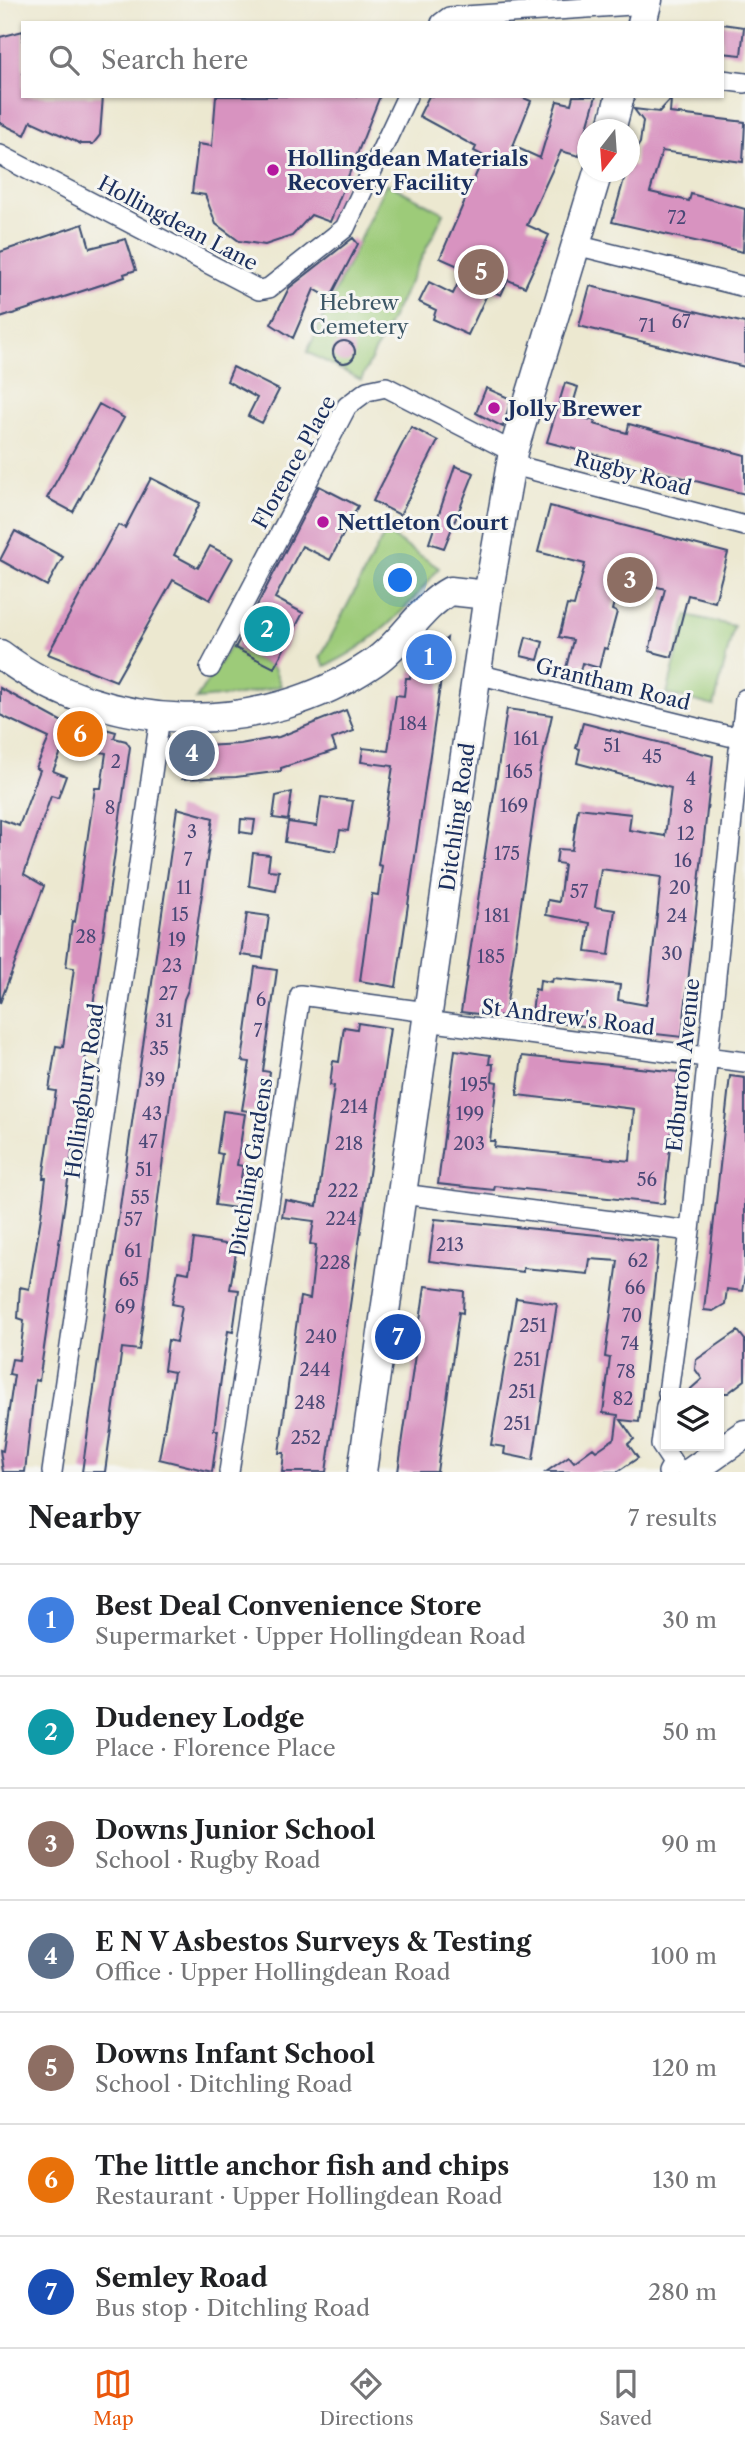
<!DOCTYPE html>
<meta charset="utf-8">
<style>
:root{--surface:#fff;--page:#f2f2f2;--text:#202124;--muted:#757577;--line:#e0e0e0;--accent:#ea580c}
body{margin:0;font-family:"Libre Caslon Text",serif;background:var(--page);color:var(--text)}
.controls{position:absolute;right:21px;bottom:21px;display:grid;overflow:hidden;border-radius:0px;box-shadow:0 2px 5px #0004}
.controls button{width:63px;height:63px;display:grid;place-items:center;padding:0;border:0;border-bottom:2px solid var(--line);background:var(--surface);color:var(--text);font:35px sans-serif}
.compass{position:absolute;left:577px;top:119px;width:63px;height:63px;border-radius:50%;background:var(--surface);box-shadow:0 2px 5px #0004;rotate:197deg}
.you{position:absolute;left:401px;top:581px;width:24px;height:24px;margin:-18px;border:5px solid #fff;border-radius:50%;background:#1a73e8;box-shadow:0 0 0 10px #1a73e833}
.badge{display:grid;place-items:center;width:46px;height:46px;border-radius:50%;background:var(--accent);color:#fff;font-size:23px;font-weight:700}
.pin{position:absolute;translate:-50% -50%;border:4px solid #fff;box-shadow:0 2px 7px #0006}
.list{margin:0;padding:0;list-style:none}
h2{display:flex;justify-content:space-between;align-items:center;height:91px;margin:0;padding:0 28px;font-size:30px}
h2 small{font-size:23px;font-weight:400;color:var(--muted)}
.list li{display:grid;grid-template-columns:46px 1fr auto;gap:21px;align-items:center;box-sizing:border-box;height:112px;padding:0 28px;border-top:2px solid var(--line)}
.list b{display:block;font-size:26px;white-space:nowrap}
.list p{margin:0;font-size:23px;white-space:nowrap;color:var(--muted)}
.list em{font-size:23px;font-style:normal;color:var(--muted)}
.icon{flex:none;width:38px;height:38px;fill:none;stroke:currentColor;stroke-width:2;stroke-linecap:round;stroke-linejoin:round}
.map{position:relative;flex:none;width:745px;height:1472px;overflow:hidden}
.search{position:absolute;background:var(--surface);box-shadow:0 2px 5px #0004;left:21px;right:21px;top:21px;height:77px;display:flex;align-items:center;gap:18px;box-sizing:border-box;padding:0 24px;border-radius:0px;color:var(--muted);font-size:26px}
.sheet{height:875px;background:var(--surface)}
nav{display:flex;justify-content:space-around;align-items:center;box-sizing:border-box;height:98px;border-top:2px solid var(--line);background:var(--surface);font-size:19px;color:var(--muted)}
nav a{display:grid;justify-items:center;gap:4px}
nav .on{color:var(--accent)}
.map>svg:first-child{display:block}
.green{fill:#9dcb79;stroke:#5c7d6c;stroke-width:2}
.building{fill:#d893c0}
.lines{fill:none;stroke-linecap:round;stroke-linejoin:round}
.street-casing{stroke:#3a4b6f;stroke-width:22}
.secondary-casing{stroke:#3a4b6f;stroke-width:31}
.street{stroke:#fff;stroke-width:19}
.secondary{stroke:#fff;stroke-width:28}
.poi-dot{fill:#b5179e;stroke:#f6f6f2;stroke-width:2.5}
.labels{text-anchor:middle;dominant-baseline:central;stroke-width:6;stroke-linejoin:round;paint-order:stroke}
.number-label{font-size:18px;fill:#4a4876}
.poi-label{font-size:21px;font-weight:bold;fill:#1b2f5e;stroke:#f6f6f2;text-anchor:start}
.street-label{font-size:21px;fill:#1b2f5e;stroke:#f6f6f2}
.park-label{font-size:21px;fill:#3c5665;stroke:#f6f6f2}
</style>
<div class="map">
<svg width="745" height="1472" viewBox="0 0 745 1472">
<rect width="100%" height="100%" fill="#f6f6f2"/>
<filter id="ink" filterUnits="userSpaceOnUse"><feTurbulence type="fractalNoise" baseFrequency=".0143" numOctaves="2"/><feDisplacementMap in="SourceGraphic" scale="14" xChannelSelector="R" yChannelSelector="G"/><feConvolveMatrix kernelMatrix="1 2 1 2 8 2 1 2 1" color-interpolation-filters="sRGB"/></filter>
<filter id="wash" filterUnits="userSpaceOnUse"><feTurbulence type="fractalNoise" baseFrequency=".00686" numOctaves="4" result="noise"/><feDisplacementMap in="SourceGraphic" scale="28" xChannelSelector="R" yChannelSelector="G"/><feGaussianBlur stdDeviation="1.57" result="paint"/><feColorMatrix in="noise" values="0 0 0 0 0 0 0 0 0 0 0 0 0 0 0 0 0 1.4 0 .05"/><feComposite in="paint" operator="in"/></filter>
<g filter="url(#wash)">
<rect width="100%" height="100%" fill="#ece8d0"/>
<path class="green" d="M 386,183 L 444,213 L 361,380 L 307,352 Z
M 390,523 L 394,538 L 439,568 C 411,606 369,648 325,666 L 320,658 Z
M 687,615 L 734,626 L 714,706 L 667,694 Z
M 231,645 L 274,668 L 281,686 L 240,695 L 196,699 Z"/>
<g id="blocks">
<path class="building" d="M 722,24 L 744,27 L 741,55 L 722,53 Z
M 23,31 L 23,96 L 103,96 L 100,135 L 93,144 L 81,144 L 31,121 L 25,135 L 0,123 L 0,37 Z
M 216,96 L 380,96 L 330,222 L 311,215 L 292,236 L 265,245 L 239,241 L 216,224 L 205,195 L 192,193 L 198,144 L 212,146 Z
M 429,96 L 519,96 L 531,101 L 513,146 L 540,158 L 557,101 L 571,104 L 573,96 L 596,96 L 579,156 L 561,151 L 527,225 L 549,235 L 525,287 L 508,280 L 501,295 L 489,290 L 468,335 L 433,319 L 436,310 L 419,302 L 429,282 L 453,294 L 465,269 L 440,258 L 484,156 L 474,151 L 476,147 L 419,116 Z
M 671,99 L 670,113 L 745,122 L 743,162 L 662,151 L 650,192 L 689,201 L 691,194 L 745,209 L 743,252 L 612,222 L 626,172 L 629,172 L 629,165 L 635,166 L 636,149 L 640,143 L 643,121 L 634,109 L 659,112 Z
M 83,224 L 90,248 L 126,239 L 136,270 L 124,274 L 125,277 L 0,318 L 0,252 Z
M 353,238 L 358,244 L 330,298 L 314,289 L 293,338 L 271,324 L 289,288 Z
M 590,286 L 745,323 L 745,367 L 579,326 Z
M333 352a11 11 0 1 1 22 0a11 11 0 1 1-22 0Z
M 233,367 L 279,390 L 262,423 L 248,416 L 257,398 L 227,381 Z
M 565,383 L 578,387 L 570,414 L 595,421 L 594,424 L 627,433 L 629,424 L 745,455 L 745,494 L 547,442 Z
M 486,388 L 511,399 L 503,427 L 476,413 Z
M 99,404 L 124,418 L 73,512 L 47,498 Z
M 411,427 L 438,441 L 400,515 L 373,501 Z
M 455,466 L 474,473 L 444,548 L 429,543 Z
M 151,478 L 200,503 L 174,555 L 198,568 L 210,546 L 233,558 L 210,600 L 173,580 L 116,681 L 48,654 L 118,525 L 125,528 Z
M 319,486 L 358,506 L 330,560 L 302,546 L 275,598 L 303,613 L 274,668 L 235,648 Z
M 550,506 L 728,553 L 715,602 L 688,595 L 672,657 L 649,651 L 665,589 L 621,577 L 612,610 L 617,612 L 607,649 L 604,648 L 599,668 L 582,663 L 578,680 L 564,676 L 573,640 L 559,637 L 567,605 L 574,606 L 585,564 L 538,552 Z
M 15,531 L 63,557 L 47,586 L 0,560 Z
M 526,637 L 543,642 L 538,660 L 521,656 Z
M 447,638 L 396,987 L 360,981 L 372,894 L 378,895 L 382,866 L 378,865 L 393,766 L 361,762 L 363,748 L 388,751 L 396,695 L 404,696 L 406,678 L 410,678 L 411,670 L 420,672 L 422,658 Z
M 0,688 L 66,724 L 99,735 L 102,728 L 116,732 L 114,738 L 126,741 L 130,747 L 44,1348 L 39,1381 L 35,1380 L 25,1472 L 3,1472 L 0,1450 L 3,1451 L 14,1375 L 9,1374 L 12,1359 L 19,1360 L 23,1331 L 24,1320 L 18,1318 L 20,1287 L 29,1289 L 41,1217 L 46,1178 L 43,1178 L 56,1091 L 49,1090 L 51,1077 L 56,1046 L 63,1047 L 74,968 L 66,967 L 72,921 L 75,922 L 95,788 L 101,788 L 106,753 L 64,745 L 53,771 L 66,776 L 58,798 L 51,796 L 24,874 L 44,886 L 0,1003 L 0,819 L 19,826 L 40,770 L 36,768 L 49,738 L 0,715 Z
M 507,709 L 552,715 L 540,769 L 505,1017 L 461,1012 Z
M 346,710 L 354,731 L 332,739 L 336,750 L 281,768 L 281,771 L 236,777 L 182,779 L 186,747 L 240,744 L 279,737 Z
M 583,723 L 713,756 L 682,1037 L 531,1020 L 535,989 L 539,990 L 540,980 L 552,982 L 553,978 L 620,985 L 618,1000 L 646,1005 L 649,989 L 661,877 L 601,869 L 595,907 L 615,910 L 609,955 L 586,952 L 590,923 L 546,915 L 548,900 L 559,902 L 564,864 L 556,863 L 558,849 L 572,850 L 578,808 L 631,814 L 629,830 L 665,836 L 671,788 L 577,763 L 580,749 L 576,748 Z
M 292,792 L 288,820 L 273,818 L 276,796 Z
M 321,797 L 353,801 L 348,831 L 340,830 L 336,851 L 285,842 L 288,822 L 317,826 Z
M 177,808 L 213,818 L 188,990 L 184,999 L 177,1046 L 140,1343 L 139,1350 L 122,1348 L 105,1472 L 82,1472 Z
M 241,819 L 255,820 L 253,834 L 240,832 Z
M 253,853 L 270,855 L 268,870 L 279,871 L 276,891 L 249,886 Z
M 247,913 L 269,916 L 263,958 L 241,955 Z
M 255,967 L 277,970 L 263,1071 L 270,1072 L 264,1114 L 242,1110 L 250,1062 L 242,1061 Z
M 358,1023 L 390,1028 L 326,1472 L 282,1472 L 284,1453 L 279,1453 L 300,1297 L 310,1299 L 316,1245 L 310,1244 L 314,1221 L 282,1217 L 285,1200 L 317,1206 L 334,1086 L 330,1085 L 333,1061 L 339,1062 L 344,1027 L 357,1029 Z
M 455,1050 L 490,1055 L 489,1064 L 493,1064 L 492,1081 L 497,1082 L 490,1141 L 495,1141 L 494,1147 L 630,1161 L 634,1109 L 517,1095 L 522,1056 L 678,1072 L 664,1204 L 495,1186 L 494,1190 L 438,1184 Z
M 730,1076 L 745,1078 L 745,1276 L 742,1291 L 727,1289 L 725,1304 L 713,1311 L 704,1310 Z
M 223,1111 L 245,1114 L 237,1165 L 243,1166 L 236,1208 L 215,1205 L 222,1154 L 217,1153 Z
M 435,1219 L 659,1241 L 639,1422 L 621,1420 L 634,1439 L 628,1444 L 638,1458 L 617,1472 L 546,1472 L 569,1456 L 574,1462 L 593,1448 L 596,1451 L 615,1438 L 618,1415 L 603,1413 L 610,1358 L 605,1357 L 618,1261 L 590,1259 L 588,1274 L 523,1268 L 523,1272 L 429,1261 Z
M 194,1239 L 237,1246 L 230,1289 L 239,1290 L 233,1332 L 228,1331 L 224,1357 L 214,1430 L 218,1430 L 212,1472 L 159,1459 L 174,1372 L 164,1370 L 168,1340 L 176,1342 L 182,1306 L 172,1304 L 178,1271 L 189,1273 Z
M 425,1286 L 464,1291 L 463,1313 L 459,1312 L 437,1472 L 398,1472 Z
M 516,1298 L 557,1304 L 533,1460 L 504,1454 L 505,1447 L 491,1445 Z
M 738,1331 L 745,1340 L 745,1380 L 728,1393 L 686,1393 L 702,1379 L 695,1369 L 696,1360 Z"/>
</g>
</g>
<g filter="url(#ink)">
<use href="#blocks" fill-opacity="0" stroke="#3a4b6f" stroke-width="2"/>
<g class="lines">
<defs>
<path id="street" d="M 441,23 L 449,17 L 647,4
M 722,80 L 745,83
M 0,155 L 259,290 L 269,288 L 345,228 L 407,96
M 576,245 L 745,287
M 510,464 L 745,526
M 210,668 L 347,406 L 367,391 L 386,387 L 513,452
M 477,674 L 729,736 L 738,734 L 742,727 L 745,699
M 426,1021 L 745,1062
M 402,1194 L 690,1231
M 668,1393 L 690,1231 L 739,750 L 745,743
M 666,1406 L 661,1445 L 673,1463 L 668,1472
M 52,1472 L 160,717
M 229,1472 L 300,995 L 427,1012"/>
<path id="secondary" d="M 642,23 L 648,0
M 611,130 L 620,96
M 0,654 C 108,736 261,739 373,663 C 402,644 420,607 450,591 L 488,595
M 362,1472 L 488,595 L 513,452 L 598,172
M 691,1472 L 745,1434"/>
</defs>
<use href="#street" class="street-casing"/>
<use href="#secondary" class="secondary-casing"/>
<use href="#street" class="street"/>
<use href="#secondary" class="secondary"/>
</g>
</g>
<g class="poi-dot">
<circle cx="273" cy="170" r="7"/>
<circle cx="494" cy="408" r="7"/>
<circle cx="323" cy="522" r="7"/>
</g>
<g class="labels">
<g class="number-label">
<text x="677" y="218">72</text>
<text x="681" y="322">67</text>
<text x="647" y="326">71</text>
<text x="413" y="724">184</text>
<text x="526" y="739">161</text>
<text x="612" y="746">51</text>
<text x="652" y="757">45</text>
<text x="116" y="762">2</text>
<text x="519" y="772">165</text>
<text x="691" y="779">4</text>
<text x="514" y="806">169</text>
<text x="688" y="807">8</text>
<text x="110" y="808">8</text>
<text x="192" y="832">3</text>
<text x="686" y="834">12</text>
<text x="507" y="854">175</text>
<text x="188" y="860">7</text>
<text x="683" y="861">16</text>
<text x="184" y="888">11</text>
<text x="680" y="888">20</text>
<text x="579" y="892">57</text>
<text x="180" y="915">15</text>
<text x="497" y="916">181</text>
<text x="677" y="916">24</text>
<text x="86" y="937">28</text>
<text x="177" y="940">19</text>
<text x="672" y="954">30</text>
<text x="491" y="957">185</text>
<text x="172" y="966">23</text>
<text x="168" y="994">27</text>
<text x="261" y="1000">6</text>
<text x="164" y="1021">31</text>
<text x="258" y="1031">7</text>
<text x="159" y="1049">35</text>
<text x="155" y="1080">39</text>
<text x="474" y="1085">195</text>
<text x="354" y="1107">214</text>
<text x="152" y="1114">43</text>
<text x="470" y="1114">199</text>
<text x="148" y="1142">47</text>
<text x="349" y="1144">218</text>
<text x="469" y="1144">203</text>
<text x="144" y="1170">51</text>
<text x="647" y="1180">56</text>
<text x="343" y="1191">222</text>
<text x="140" y="1198">55</text>
<text x="341" y="1219">224</text>
<text x="133" y="1220">57</text>
<text x="450" y="1245">213</text>
<text x="133" y="1251">61</text>
<text x="638" y="1261">62</text>
<text x="335" y="1263">228</text>
<text x="129" y="1280">65</text>
<text x="635" y="1288">66</text>
<text x="125" y="1307">69</text>
<text x="632" y="1316">70</text>
<text x="533" y="1326">251</text>
<text x="321" y="1337">240</text>
<text x="630" y="1344">74</text>
<text x="527" y="1360">251</text>
<text x="315" y="1370">244</text>
<text x="626" y="1372">78</text>
<text x="522" y="1392">251</text>
<text x="623" y="1399">82</text>
<text x="310" y="1403">248</text>
<text x="517" y="1424">251</text>
<text x="306" y="1438">252</text>
</g>
<g class="poi-label">
<text x="287" y="158">Hollingdean Materials<tspan x="287" dy="24">Recovery Facility</tspan></text>
<text x="508" y="408">Jolly Brewer</text>
<text x="337" y="522">Nettleton Court</text>
</g>
<g class="street-label">
<text transform="translate(178 223) rotate(28)">Hollingdean Lane</text>
<text transform="translate(294 462) rotate(-61)">Florence Place</text>
<text transform="translate(633 473) rotate(15)">Rugby Road</text>
<text transform="translate(613 684) rotate(14)">Grantham Road</text>
<text transform="translate(457 817) rotate(-82)">Ditchling Road</text>
<text transform="translate(568 1017) rotate(7)">St Andrew's Road</text>
<text transform="translate(683 1065) rotate(-84)">Edburton Avenue</text>
<text transform="translate(84 1091) rotate(-82)">Hollingbury Road</text>
<text transform="translate(251 1167) rotate(-81)">Ditchling Gardens</text>
</g>
<g class="park-label">
<text x="359" y="302">Hebrew<tspan x="359" dy="24">Cemetery</tspan></text>
</g>
</g>
</svg>
<div class="controls">
<button><svg class="icon" aria-label="layers" viewBox="0 0 24 24"><path d="M12 4l9 5-9 5-9-5zM3 14l9 5 9-5"/></svg></button>
</div>
<svg class="compass" viewBox="-18 -18 36 36"><path d="M0-13l5 13h-10z" fill="#e53935"/><path d="M0 13l5-13h-10z" fill="#757577"/></svg>
<div class="you"></div>
<div class="pin badge" style="left:429px;top:657px;background:#3f7fe0">1</div>
<div class="pin badge" style="left:267px;top:629px;background:#0f9aa8">2</div>
<div class="pin badge" style="left:630px;top:580px;background:#8d6e63">3</div>
<div class="pin badge" style="left:192px;top:753px;background:#5c6f8a">4</div>
<div class="pin badge" style="left:481px;top:272px;background:#8d6e63">5</div>
<div class="pin badge" style="left:80px;top:734px;background:#e8710a">6</div>
<div class="pin badge" style="left:398px;top:1337px;background:#1a4fb4">7</div>
<div class="search"><svg class="icon" aria-label="search" viewBox="0 0 24 24"><circle cx="10" cy="10" r="6"/><path d="M15 15l6 6"/></svg>Search here</div>
</div>
<section class="sheet">
<h2>Nearby<small>7 results</small></h2>
<ul class="list">
<li><span class="badge" style="background:#3f7fe0">1</span><div><b>Best Deal Convenience Store</b><p>Supermarket · Upper Hollingdean Road</p></div><em>30 m</em></li>
<li><span class="badge" style="background:#0f9aa8">2</span><div><b>Dudeney Lodge</b><p>Place · Florence Place</p></div><em>50 m</em></li>
<li><span class="badge" style="background:#8d6e63">3</span><div><b>Downs Junior School</b><p>School · Rugby Road</p></div><em>90 m</em></li>
<li><span class="badge" style="background:#5c6f8a">4</span><div><b>E N V Asbestos Surveys &amp; Testing</b><p>Office · Upper Hollingdean Road</p></div><em>100 m</em></li>
<li><span class="badge" style="background:#8d6e63">5</span><div><b>Downs Infant School</b><p>School · Ditchling Road</p></div><em>120 m</em></li>
<li><span class="badge" style="background:#e8710a">6</span><div><b>The little anchor fish and chips</b><p>Restaurant · Upper Hollingdean Road</p></div><em>130 m</em></li>
<li><span class="badge" style="background:#1a4fb4">7</span><div><b>Semley Road</b><p>Bus stop · Ditchling Road</p></div><em>280 m</em></li>
</ul>
</section>
<nav>
<a class="on"><svg class="icon" aria-label="map" viewBox="0 0 24 24"><path d="M3 6l6-2 6 2 6-2v14l-6 2-6-2-6 2zM9 4v14M15 6v14"/></svg>Map</a>
<a><svg class="icon" aria-label="directions" viewBox="0 0 24 24"><path d="M12 3l9 9-9 9-9-9zM9 14v-3h6M13 9l2 2-2 2"/></svg>Directions</a>
<a><svg class="icon" aria-label="saved" viewBox="0 0 24 24"><path d="M7 4h10v16l-5-4-5 4z"/></svg>Saved</a>
</nav>
